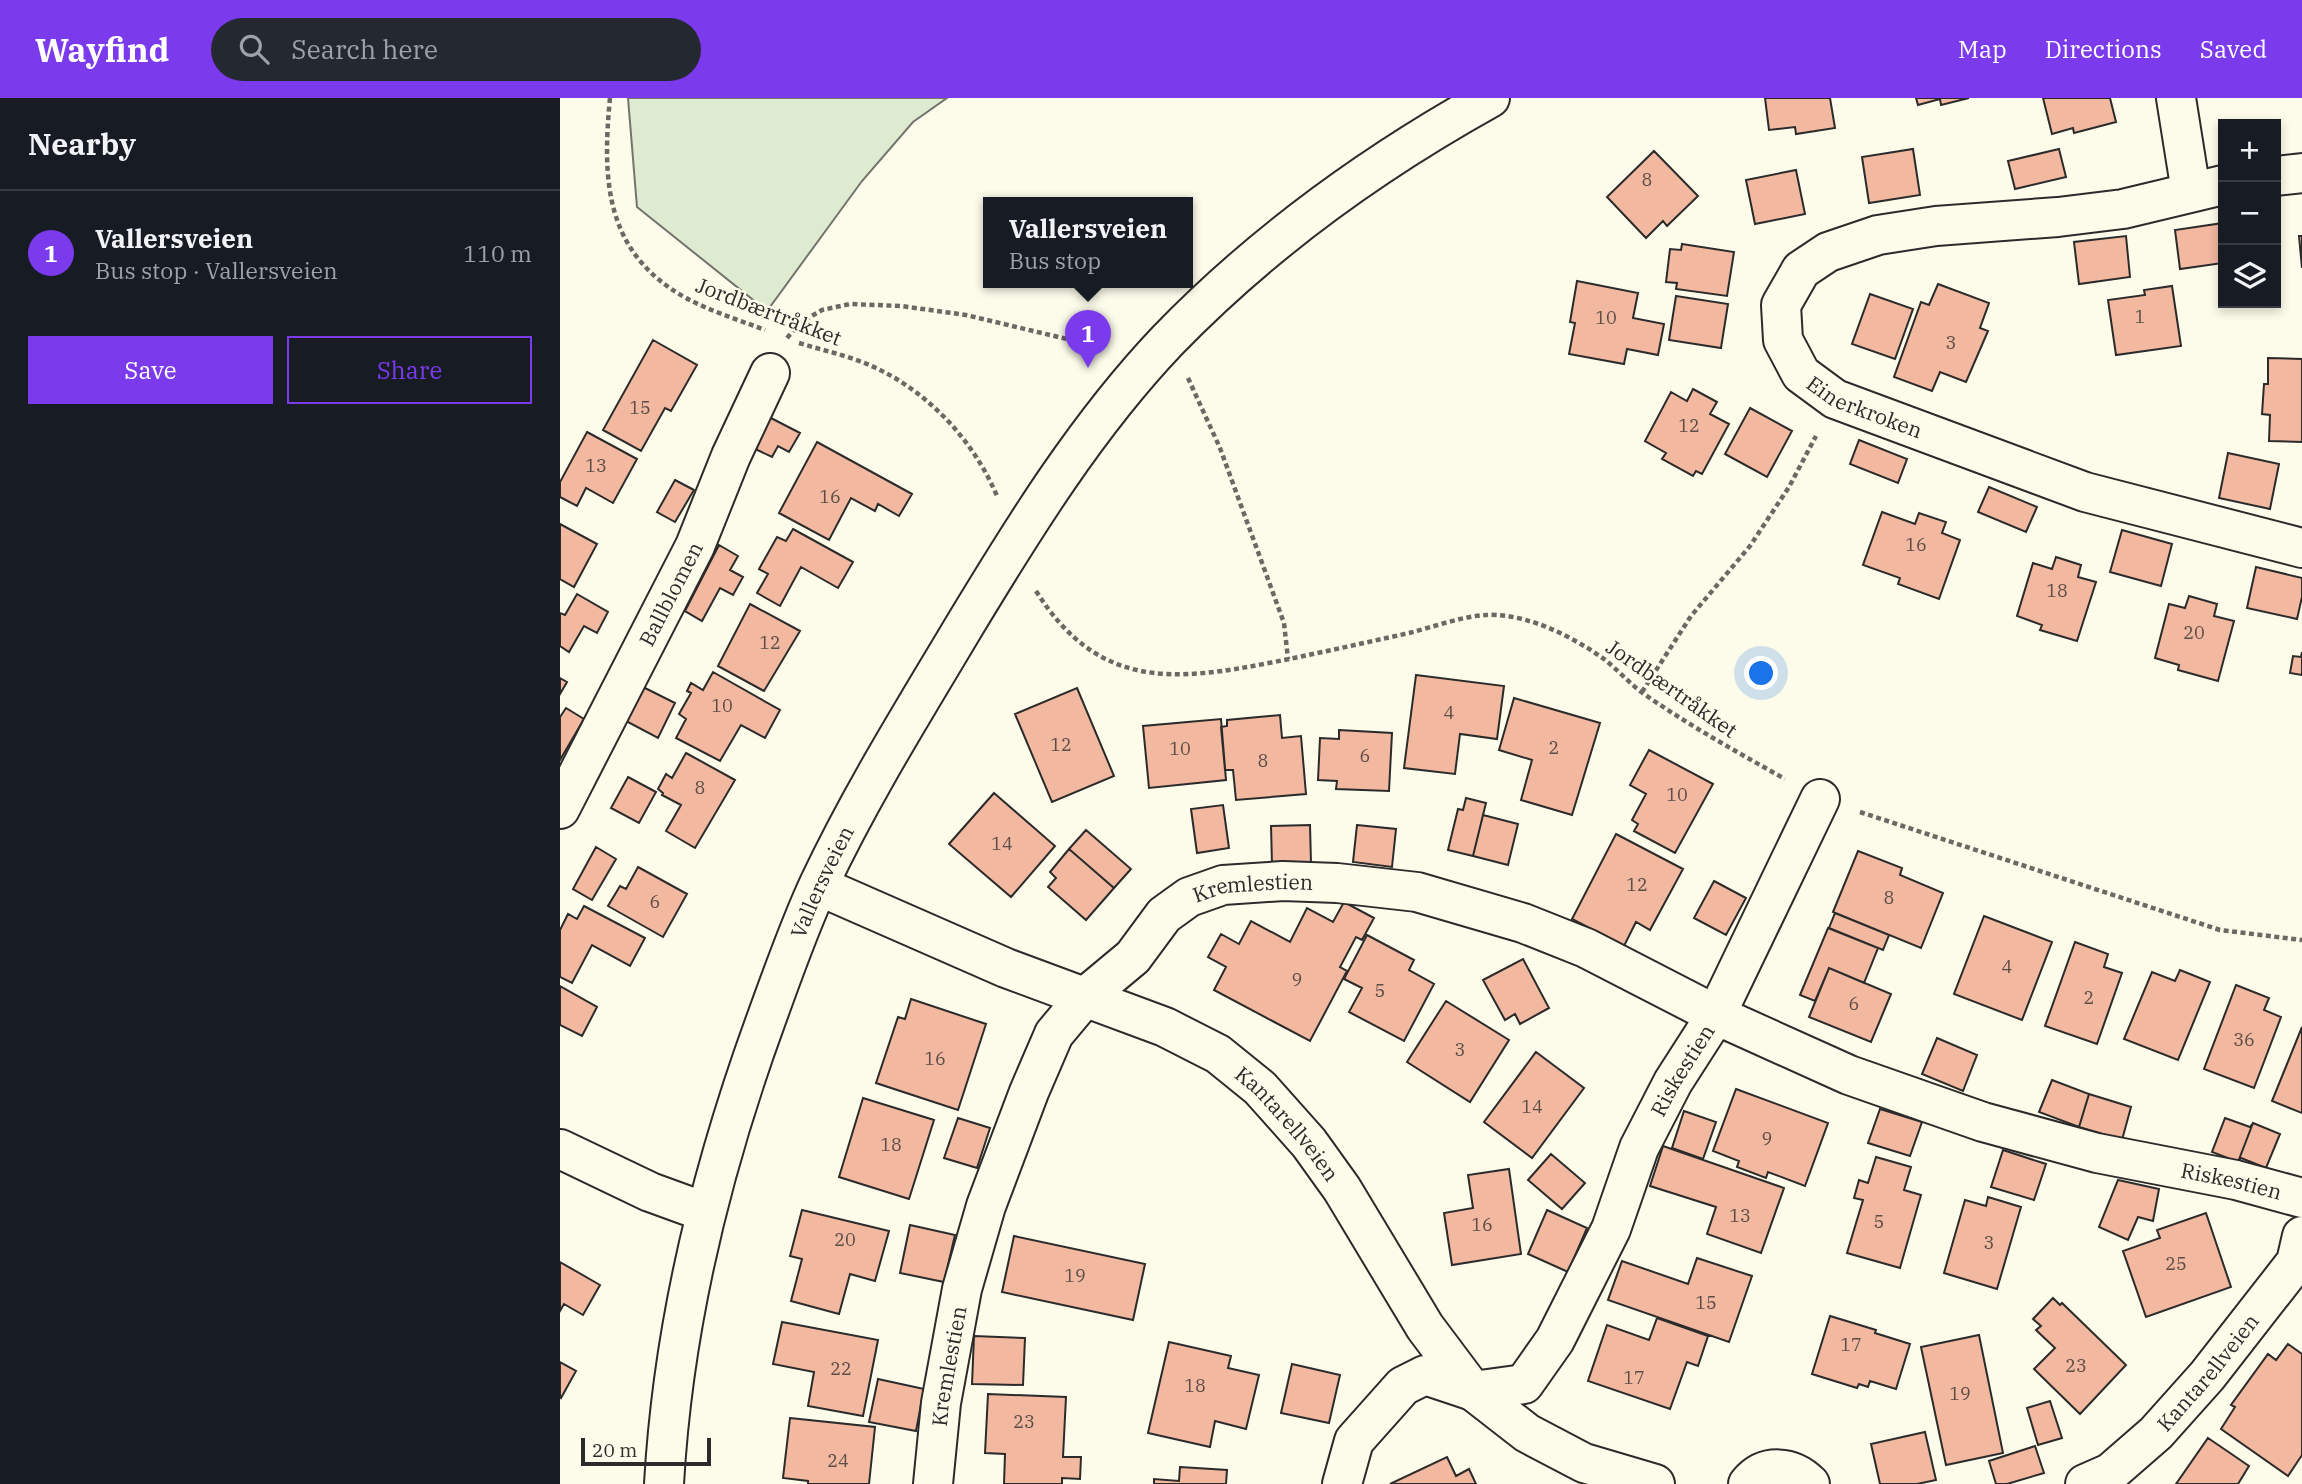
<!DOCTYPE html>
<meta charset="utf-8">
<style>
:root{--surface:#171b24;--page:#242831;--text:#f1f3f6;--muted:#9ea1a6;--line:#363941;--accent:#7c3aed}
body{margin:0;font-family:"IBM Plex Serif",serif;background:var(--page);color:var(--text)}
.controls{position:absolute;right:21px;top:21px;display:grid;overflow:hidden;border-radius:0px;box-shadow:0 4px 10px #0003}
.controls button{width:63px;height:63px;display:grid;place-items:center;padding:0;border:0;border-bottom:2px solid var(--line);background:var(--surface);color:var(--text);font:35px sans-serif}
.scale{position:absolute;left:21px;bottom:18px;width:130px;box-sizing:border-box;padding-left:7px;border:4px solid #2b2b2b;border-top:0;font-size:19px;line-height:24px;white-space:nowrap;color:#2b2b2b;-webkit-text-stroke:5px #fdfbea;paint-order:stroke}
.you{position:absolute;left:1202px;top:576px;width:24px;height:24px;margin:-18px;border:5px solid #fff;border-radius:50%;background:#1a73e8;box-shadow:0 0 0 10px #1a73e833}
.badge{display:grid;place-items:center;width:46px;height:46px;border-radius:50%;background:var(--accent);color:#fff;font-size:23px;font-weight:700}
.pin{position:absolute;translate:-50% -58px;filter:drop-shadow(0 2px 4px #0008)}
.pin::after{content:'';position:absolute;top:37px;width:24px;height:21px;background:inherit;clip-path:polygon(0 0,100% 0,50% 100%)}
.popup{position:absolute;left:423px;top:99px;width:210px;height:91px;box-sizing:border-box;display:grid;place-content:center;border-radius:0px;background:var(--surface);filter:drop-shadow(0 2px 5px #0005);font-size:23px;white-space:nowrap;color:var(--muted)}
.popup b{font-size:26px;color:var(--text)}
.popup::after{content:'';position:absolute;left:50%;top:100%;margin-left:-14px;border:14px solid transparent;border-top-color:var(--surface)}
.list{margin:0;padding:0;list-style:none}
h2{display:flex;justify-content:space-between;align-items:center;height:91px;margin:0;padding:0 28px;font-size:30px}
h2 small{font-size:23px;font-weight:400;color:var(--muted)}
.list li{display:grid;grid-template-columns:46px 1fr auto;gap:21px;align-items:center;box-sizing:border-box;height:126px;padding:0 28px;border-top:2px solid var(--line)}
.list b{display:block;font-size:26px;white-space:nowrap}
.list p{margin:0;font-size:23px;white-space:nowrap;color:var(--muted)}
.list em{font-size:23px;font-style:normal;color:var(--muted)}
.actions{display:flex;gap:14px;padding:21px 28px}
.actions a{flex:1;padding:16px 0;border:2px solid var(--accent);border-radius:0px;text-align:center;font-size:24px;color:var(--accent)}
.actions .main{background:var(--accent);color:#fff}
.icon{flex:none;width:38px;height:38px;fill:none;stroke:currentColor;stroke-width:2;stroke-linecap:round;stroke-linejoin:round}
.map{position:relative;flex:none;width:1742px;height:1386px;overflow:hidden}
header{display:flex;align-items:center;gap:42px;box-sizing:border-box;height:98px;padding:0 35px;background:var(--accent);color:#fff}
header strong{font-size:33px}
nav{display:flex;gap:38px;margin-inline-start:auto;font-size:24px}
.search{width:490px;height:63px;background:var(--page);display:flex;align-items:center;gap:18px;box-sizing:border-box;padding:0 24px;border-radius:38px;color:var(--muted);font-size:26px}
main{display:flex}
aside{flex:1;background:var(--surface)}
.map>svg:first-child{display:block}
.green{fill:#deebd1;stroke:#74746e;stroke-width:2}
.building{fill:#f2b8a0;stroke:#2b2b2b;stroke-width:2}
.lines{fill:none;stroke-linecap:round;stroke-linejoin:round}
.street-casing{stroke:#2b2b2b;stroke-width:42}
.secondary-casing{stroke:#2b2b2b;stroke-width:42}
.path{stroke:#6a6964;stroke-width:4.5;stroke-dasharray:5 3.5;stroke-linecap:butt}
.street{stroke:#fdfbea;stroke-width:38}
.secondary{stroke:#fdfbea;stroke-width:38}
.labels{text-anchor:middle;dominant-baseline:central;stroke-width:5;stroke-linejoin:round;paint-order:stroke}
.number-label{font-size:18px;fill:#5d4e48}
.street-label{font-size:21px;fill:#2b2b2b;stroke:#fdfbea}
</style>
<header>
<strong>Wayfind</strong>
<div class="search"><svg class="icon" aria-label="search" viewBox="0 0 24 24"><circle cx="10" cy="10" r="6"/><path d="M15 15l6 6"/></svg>Search here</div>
<nav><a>Map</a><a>Directions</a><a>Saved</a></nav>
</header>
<main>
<aside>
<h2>Nearby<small></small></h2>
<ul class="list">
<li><span class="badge">1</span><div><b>Vallersveien</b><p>Bus stop · Vallersveien</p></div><em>110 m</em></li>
</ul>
<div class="actions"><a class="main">Save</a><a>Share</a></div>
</aside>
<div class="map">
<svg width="1742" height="1386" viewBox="0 0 1742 1386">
<rect width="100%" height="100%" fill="#fdfbea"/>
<path class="green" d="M 68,0 L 387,0 L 353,24 L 302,83 L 207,213 L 77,109 Z"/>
<path class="building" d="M 1205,0 L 1270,0 L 1275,30 L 1236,36 L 1235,29 L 1209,32 Z
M 1356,0 L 1409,0 L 1381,7 L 1380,1 L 1358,7 Z
M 1483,0 L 1550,0 L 1556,24 L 1514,35 L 1513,30 L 1492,36 Z
M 1353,51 L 1360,97 L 1309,105 L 1302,59 Z
M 1499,51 L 1506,79 L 1455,91 L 1448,63 Z
M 1094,53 L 1138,98 L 1107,128 L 1103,123 L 1086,140 L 1047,99 Z
M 1236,72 L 1245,116 L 1195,126 L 1186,82 Z
M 1663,125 L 1663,165 L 1620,171 L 1615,132 Z
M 1566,138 L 1570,179 L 1519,186 L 1514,144 Z
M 1739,138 L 1742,138 L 1742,170 Z
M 1122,146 L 1174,154 L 1167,198 L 1116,191 L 1117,185 L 1106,184 L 1110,151 L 1121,152 Z
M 1017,183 L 1078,195 L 1073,220 L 1104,226 L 1098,257 L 1067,251 L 1064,266 L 1009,256 L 1015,225 L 1010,224 Z
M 1378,186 L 1429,205 L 1420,230 L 1428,233 L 1406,284 L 1380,274 L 1372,293 L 1334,279 L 1361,204 L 1369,207 Z
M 1612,188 L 1621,248 L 1556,257 L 1548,202 L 1585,197 L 1584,192 Z
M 1310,196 L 1353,211 L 1335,261 L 1292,246 Z
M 1116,198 L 1168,206 L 1161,250 L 1109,242 Z
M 93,242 L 137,267 L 111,313 L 105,310 L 81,353 L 43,332 Z
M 1708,260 L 1742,261 L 1742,344 L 1709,343 L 1710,317 L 1702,316 L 1704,286 L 1708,286 Z
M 1133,291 L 1157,304 L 1150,316 L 1169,326 L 1142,376 L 1136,373 L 1133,378 L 1102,361 L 1106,355 L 1085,343 L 1111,294 L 1127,303 Z
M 1190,310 L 1232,333 L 1207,379 L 1165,356 Z
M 209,319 L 240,335 L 229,354 L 218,348 L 212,359 L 193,350 Z
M 27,334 L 77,361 L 53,405 L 26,390 L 17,408 L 0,399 L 0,384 Z
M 1299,342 L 1347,361 L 1338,385 L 1290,366 Z
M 257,344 L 352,396 L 339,418 L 318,406 L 315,413 L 291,400 L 269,442 L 219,415 Z
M 1668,355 L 1719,366 L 1710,411 L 1659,400 Z
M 115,382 L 134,392 L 115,424 L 97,414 Z
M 1429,389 L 1477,409 L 1466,434 L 1418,414 Z
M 1322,414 L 1355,426 L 1359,415 L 1386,424 L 1382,435 L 1400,442 L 1379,501 L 1338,486 L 1340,480 L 1303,467 Z
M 0,426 L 37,446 L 14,489 L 0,481 Z
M 233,431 L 293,464 L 278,490 L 241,469 L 220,508 L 197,495 L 208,476 L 199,471 L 217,439 L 226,443 Z
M 1562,432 L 1612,446 L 1601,488 L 1550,474 Z
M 159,447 L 178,458 L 170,472 L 183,479 L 173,497 L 160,490 L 142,523 L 125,513 Z
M 1496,459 L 1521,467 L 1518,479 L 1536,484 L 1517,543 L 1480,532 L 1482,527 L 1457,518 L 1473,465 L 1492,471 Z
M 1696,469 L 1742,480 L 1742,499 L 1737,521 L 1687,510 Z
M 17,496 L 48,514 L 37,535 L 24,528 L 9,554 L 0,548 L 0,515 L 5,517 Z
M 1629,498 L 1657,506 L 1654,518 L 1674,523 L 1658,583 L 1618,572 L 1619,567 L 1595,560 L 1609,506 L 1625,510 Z
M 190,506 L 240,533 L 204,593 L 158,568 Z
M 1742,554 L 1742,577 L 1730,575 L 1733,558 L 1741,559 Z
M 153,574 L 220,612 L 205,640 L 181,627 L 160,663 L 116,640 L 126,621 L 119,616 L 131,595 L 127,593 L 131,585 L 143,592 Z
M 856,577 L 944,588 L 937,641 L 900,636 L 895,676 L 844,670 Z
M 0,580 L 7,584 L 0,596 Z
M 83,589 L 115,605 L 98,640 L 66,623 Z
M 517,590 L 554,678 L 492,704 L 455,616 Z
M 954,600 L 1040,625 L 1012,717 L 961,702 L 972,662 L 939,652 Z
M 6,610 L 24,621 L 0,662 L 0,619 Z
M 720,617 L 722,640 L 741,638 L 746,696 L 676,702 L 673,672 L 665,672 L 661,629 L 667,628 L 667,622 Z
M 661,621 L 666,682 L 589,690 L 583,628 Z
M 779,632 L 832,635 L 829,693 L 776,691 L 777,683 L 758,682 L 760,640 L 779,641 Z
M 1089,652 L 1153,686 L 1115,755 L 1074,733 L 1078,726 L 1072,722 L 1086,696 L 1070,687 Z
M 126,655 L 175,682 L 135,750 L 106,733 L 121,707 L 102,697 L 103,695 L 98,691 L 106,676 L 112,680 Z
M 68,679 L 96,694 L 79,725 L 51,710 Z
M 434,695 L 495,748 L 451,799 L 389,746 Z
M 906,700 L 926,705 L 913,758 L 888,752 L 898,711 L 903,712 Z
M 663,707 L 669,750 L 637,755 L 631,711 Z
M 923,717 L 958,726 L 948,767 L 913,758 Z
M 750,727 L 751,765 L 712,766 L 711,728 Z
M 797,727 L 836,731 L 832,769 L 793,764 Z
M 526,732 L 571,771 L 554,790 L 509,751 Z
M 1056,736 L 1123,771 L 1090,832 L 1076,824 L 1064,848 L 1012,821 Z
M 36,749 L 56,761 L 32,802 L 13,791 Z
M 509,751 L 554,790 L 526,822 L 488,789 L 496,780 L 490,774 Z
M 1298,753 L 1342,770 L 1340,777 L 1383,795 L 1361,850 L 1273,814 Z
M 78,769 L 127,796 L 103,839 L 48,808 L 60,788 L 66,791 Z
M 1154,783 L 1186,800 L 1166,837 L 1134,820 Z
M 784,804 L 814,820 L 802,842 L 796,839 L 780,869 L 787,873 L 750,943 L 654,892 L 666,869 L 648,859 L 661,836 L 679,846 L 691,823 L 730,844 L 747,810 L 773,824 Z
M 24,808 L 85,840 L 70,868 L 32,847 L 12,885 L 0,879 L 0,832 L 8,816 L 17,821 Z
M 1275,815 L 1329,837 L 1323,852 L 1269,830 Z
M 1424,818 L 1492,844 L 1462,922 L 1394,896 Z
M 1268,830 L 1318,850 L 1304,885 L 1269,870 L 1255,903 L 1240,897 Z
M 807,837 L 854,862 L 849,872 L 874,886 L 844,943 L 789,914 L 802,890 L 784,881 Z
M 1515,844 L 1548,856 L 1544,869 L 1562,875 L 1537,946 L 1485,928 Z
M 963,861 L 989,910 L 960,926 L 955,916 L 945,922 L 923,882 Z
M 1269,870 L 1331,896 L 1311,944 L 1249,919 Z
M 1620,872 L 1650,884 L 1618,962 L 1564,941 L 1592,874 L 1615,883 Z
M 1676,887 L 1709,900 L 1704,912 L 1721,919 L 1694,990 L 1644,971 Z
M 0,888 L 37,909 L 22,938 L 0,927 Z
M 351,901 L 426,926 L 398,1012 L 316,985 L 338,919 L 345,921 Z
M 886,903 L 949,942 L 910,1004 L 847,964 Z
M 1742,929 L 1742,1015 L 1712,1003 Z
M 1377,940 L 1417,957 L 1403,993 L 1362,976 Z
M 976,954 L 1024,990 L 972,1060 L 924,1024 Z
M 1492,982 L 1529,996 L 1519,1029 L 1479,1014 Z
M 1176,991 L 1268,1025 L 1245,1088 L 1208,1074 L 1206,1080 L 1177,1069 L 1179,1063 L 1153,1053 Z
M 1529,996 L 1571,1009 L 1562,1042 L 1519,1029 Z
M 303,1000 L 374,1022 L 349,1101 L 279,1079 Z
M 1320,1011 L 1362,1024 L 1350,1058 L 1308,1045 Z
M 1124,1013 L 1156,1024 L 1143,1061 L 1112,1050 Z
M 398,1020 L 430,1030 L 417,1070 L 384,1060 Z
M 1665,1020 L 1690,1029 L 1693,1025 L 1678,1064 L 1652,1054 Z
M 1693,1025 L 1720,1036 L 1706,1070 L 1681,1060 L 1678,1064 Z
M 1103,1048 L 1224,1090 L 1201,1155 L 1147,1136 L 1156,1109 L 1090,1088 Z
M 1443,1052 L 1486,1066 L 1474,1102 L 1431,1089 Z
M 991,1056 L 1025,1085 L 1002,1111 L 968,1082 Z
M 1316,1059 L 1351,1069 L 1344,1092 L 1361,1097 L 1340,1170 L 1287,1155 L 1303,1102 L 1294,1100 L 1299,1082 L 1308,1085 Z
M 949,1071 L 961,1156 L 892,1167 L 884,1115 L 913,1110 L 908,1077 Z
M 1558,1082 L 1599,1091 L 1593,1123 L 1578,1119 L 1568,1142 L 1539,1129 Z
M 1428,1099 L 1461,1109 L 1437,1191 L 1384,1175 L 1405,1102 L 1426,1108 Z
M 242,1112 L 329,1133 L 315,1183 L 290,1176 L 279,1216 L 231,1203 L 242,1161 L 230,1158 Z
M 987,1112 L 1027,1130 L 1008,1174 L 968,1156 Z
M 1646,1115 L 1671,1189 L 1586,1219 L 1563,1153 L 1600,1140 L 1597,1132 Z
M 350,1127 L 395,1137 L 384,1184 L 340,1175 Z
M 454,1138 L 585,1166 L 573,1222 L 442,1194 Z
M 1137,1160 L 1192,1178 L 1169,1244 L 1048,1202 L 1062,1163 L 1128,1186 Z
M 0,1164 L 40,1187 L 23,1217 L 4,1206 L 0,1213 Z
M 1493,1200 L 1500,1207 L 1502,1205 L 1566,1267 L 1520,1316 L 1474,1271 L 1495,1250 L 1476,1232 L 1481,1228 L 1473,1221 Z
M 1270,1218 L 1316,1232 L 1315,1235 L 1350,1246 L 1336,1291 L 1310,1283 L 1308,1289 L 1299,1286 L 1297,1290 L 1252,1276 Z
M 1097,1220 L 1148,1238 L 1138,1268 L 1127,1264 L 1110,1311 L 1028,1283 L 1047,1227 L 1089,1242 Z
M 222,1224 L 318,1242 L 303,1318 L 248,1308 L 254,1274 L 213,1266 Z
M 1419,1237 L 1443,1355 L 1386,1367 L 1361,1249 Z
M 414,1238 L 465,1240 L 463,1287 L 412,1286 Z
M 609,1244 L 671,1258 L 668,1270 L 699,1277 L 686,1331 L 655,1323 L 650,1349 L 588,1335 Z
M 1728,1246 L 1742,1256 L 1742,1357 L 1728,1378 L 1661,1331 L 1675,1309 L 1671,1307 L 1708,1256 L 1716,1262 Z
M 0,1264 L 16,1273 L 1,1300 L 0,1299 Z
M 732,1266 L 780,1277 L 769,1325 L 721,1315 Z
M 318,1281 L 364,1291 L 356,1333 L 309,1324 Z
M 428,1296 L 506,1299 L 503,1359 L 521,1359 L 520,1381 L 502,1380 L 502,1386 L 444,1386 L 445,1356 L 425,1355 Z
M 1490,1303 L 1502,1340 L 1478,1347 L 1467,1310 Z
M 230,1320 L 315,1329 L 309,1386 L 248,1386 L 248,1383 L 223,1380 Z
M 1365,1334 L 1376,1382 L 1357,1386 L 1320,1386 L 1311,1346 Z
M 1648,1340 L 1689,1368 L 1678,1386 L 1616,1386 Z
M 1475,1348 L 1484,1375 L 1447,1386 L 1436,1386 L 1429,1363 Z
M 887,1359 L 896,1378 L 909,1371 L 916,1386 L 830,1386 Z
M 620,1369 L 667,1372 L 666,1386 L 594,1386 L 594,1381 L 619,1383 Z"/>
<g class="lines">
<defs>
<g id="street">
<path d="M 1616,0 L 1631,94"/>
<path d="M 1716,78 L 1742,75"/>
<path id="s1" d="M 1663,87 L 1563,111 L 1498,119 L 1376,128 L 1318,137 L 1268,154 L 1241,172 L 1221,207 L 1223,242 L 1241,276 L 1275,301 L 1525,394 L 1742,450"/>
<path id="s2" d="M 0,711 L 135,448 L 171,358 L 210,275"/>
<path id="s3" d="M 259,788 L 446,870 L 605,929 L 658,956 L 700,990 L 749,1045 L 782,1091 L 865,1229 L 913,1293 L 967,1335 L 1024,1365 L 1095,1386"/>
<path d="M 0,1051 L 90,1094 L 145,1114"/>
<path id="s4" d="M 373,1386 L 381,1305 L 402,1191 L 426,1108 L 469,994 L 494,936 L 525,899 L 573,859 L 604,817 L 629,799 L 663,787 L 723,783 L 777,785 L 857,794 L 963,825 L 1026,850 L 1156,917 L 1260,701"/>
<path id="s5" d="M 782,1386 L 794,1343 L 843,1288 L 865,1277 L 913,1293 L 964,1286 L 995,1242 L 1051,1131 L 1079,1050 L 1113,984 L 1156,917 L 1289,977 L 1423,1024 L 1537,1055 L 1676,1082 L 1742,1100"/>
<path d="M 1188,1386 C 1205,1365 1232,1368 1250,1386"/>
<path id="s6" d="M 1525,1386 L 1550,1375 L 1596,1335 L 1647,1278 L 1736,1164 L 1742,1138"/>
</g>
<g id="secondary">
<path id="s7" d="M 104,1386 C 113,1226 152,1069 207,919 C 223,875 239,829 259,786 C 301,697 353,614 403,530 C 464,429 527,327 608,242 C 701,146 813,65 930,0"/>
</g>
</defs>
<use href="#street" class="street-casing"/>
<use href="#secondary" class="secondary-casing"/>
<path class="path" d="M 50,0 C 42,83 45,155 126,200 C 150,213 179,222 205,232
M 227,240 L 240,225 L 262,212 L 290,206 L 341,208 L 406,217 L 511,242 L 541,255
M 239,245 C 262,252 285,257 307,266 C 365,290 413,341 437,398
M 628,280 L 660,350 L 724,525 L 728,561
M 476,493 C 538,591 612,584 714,564 C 759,555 804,545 849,535 C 873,529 903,518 926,517 C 939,516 956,519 969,523 C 992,529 1025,547 1044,561 C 1058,572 1070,586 1084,596 C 1130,628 1177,654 1225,681
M 1082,594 L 1131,518 L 1190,448 L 1229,389 L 1256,338
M 1300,714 L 1660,832 L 1742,842"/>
<use href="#street" class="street"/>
<use href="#secondary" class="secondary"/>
</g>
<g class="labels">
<g class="number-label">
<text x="1087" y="81">8</text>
<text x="1580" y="218">1</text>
<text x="1046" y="219">10</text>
<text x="1391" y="244">3</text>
<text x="80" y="309">15</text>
<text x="1129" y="327">12</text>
<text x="36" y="367">13</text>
<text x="270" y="398">16</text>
<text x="1356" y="446">16</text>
<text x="1497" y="492">18</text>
<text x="1634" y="534">20</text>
<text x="210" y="544">12</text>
<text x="162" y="607">10</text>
<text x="889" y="614">4</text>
<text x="501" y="646">12</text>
<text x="994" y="649">2</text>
<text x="620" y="650">10</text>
<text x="805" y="657">6</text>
<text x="703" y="662">8</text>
<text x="140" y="689">8</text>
<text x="1117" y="696">10</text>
<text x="442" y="745">14</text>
<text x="1077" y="786">12</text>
<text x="1329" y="799">8</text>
<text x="95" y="803">6</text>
<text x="1447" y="868">4</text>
<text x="737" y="881">9</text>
<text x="820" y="892">5</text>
<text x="1529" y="899">2</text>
<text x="1294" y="905">6</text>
<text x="1684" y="941">36</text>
<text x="900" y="951">3</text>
<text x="375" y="960">16</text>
<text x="972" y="1008">14</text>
<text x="1207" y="1040">9</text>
<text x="331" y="1046">18</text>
<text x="1180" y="1117">13</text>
<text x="1319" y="1123">5</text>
<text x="922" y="1126">16</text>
<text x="285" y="1141">20</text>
<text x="1429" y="1144">3</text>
<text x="1616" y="1165">25</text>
<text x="515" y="1177">19</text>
<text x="1146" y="1204">15</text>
<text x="1291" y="1246">17</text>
<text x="1516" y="1267">23</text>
<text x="281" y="1270">22</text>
<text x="1074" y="1279">17</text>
<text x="635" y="1287">18</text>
<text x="1400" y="1295">19</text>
<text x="464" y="1323">23</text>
<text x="278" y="1362">24</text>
</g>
<g class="street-label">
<text transform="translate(209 213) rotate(21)">Jordbærtråkket</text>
<text stroke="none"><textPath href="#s1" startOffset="621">Einerkroken</textPath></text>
<text stroke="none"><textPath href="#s2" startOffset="242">Ballblomen</textPath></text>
<text transform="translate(1112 590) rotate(35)">Jordbærtråkket</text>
<text stroke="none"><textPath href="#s7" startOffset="626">Vallersveien</textPath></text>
<text stroke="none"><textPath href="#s4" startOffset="728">Kremlestien</textPath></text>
<text stroke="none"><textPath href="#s5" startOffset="598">Riskestien</textPath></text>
<text stroke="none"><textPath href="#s3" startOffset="532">Kantarellveien</textPath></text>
<text stroke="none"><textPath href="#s5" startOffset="1206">Riskestien</textPath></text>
<text stroke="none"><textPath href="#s4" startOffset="119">Kremlestien</textPath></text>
<text stroke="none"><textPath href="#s6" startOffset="168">Kantarellveien</textPath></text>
</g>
</g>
</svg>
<div class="controls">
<button>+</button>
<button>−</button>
<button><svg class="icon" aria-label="layers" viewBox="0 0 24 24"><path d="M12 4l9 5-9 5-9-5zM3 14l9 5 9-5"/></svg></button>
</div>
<div class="scale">20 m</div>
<div class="you"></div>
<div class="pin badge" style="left:528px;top:270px">1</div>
<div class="popup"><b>Vallersveien</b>Bus stop</div>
</div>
</main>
